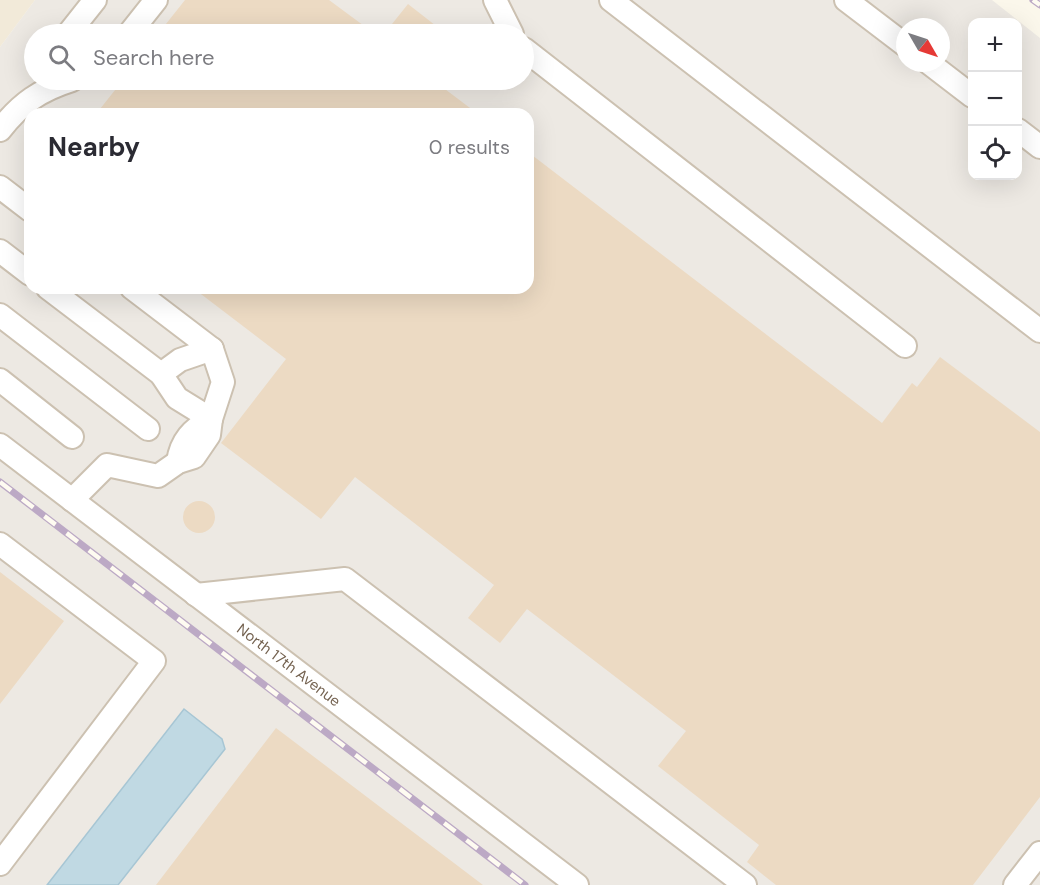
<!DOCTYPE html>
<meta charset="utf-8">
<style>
:root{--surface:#fff;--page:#f2f2f3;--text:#2b2b33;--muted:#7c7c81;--line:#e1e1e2}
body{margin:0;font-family:"DM Sans",sans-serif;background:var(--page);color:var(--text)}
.controls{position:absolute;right:18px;top:18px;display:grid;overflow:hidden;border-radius:12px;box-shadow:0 6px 24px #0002}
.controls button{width:54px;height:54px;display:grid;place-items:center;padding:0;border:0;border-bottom:2px solid var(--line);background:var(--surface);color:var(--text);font:30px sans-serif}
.compass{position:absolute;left:896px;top:18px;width:54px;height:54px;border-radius:50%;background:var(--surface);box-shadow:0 6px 24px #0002;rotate:129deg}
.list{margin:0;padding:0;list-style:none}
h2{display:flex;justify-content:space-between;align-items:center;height:78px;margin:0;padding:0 24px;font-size:26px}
h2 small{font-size:20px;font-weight:400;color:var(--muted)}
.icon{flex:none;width:33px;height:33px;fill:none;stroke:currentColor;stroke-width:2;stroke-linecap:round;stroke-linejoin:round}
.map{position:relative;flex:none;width:1040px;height:885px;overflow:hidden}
.search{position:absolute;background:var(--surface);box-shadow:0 6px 24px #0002;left:24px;top:24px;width:510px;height:66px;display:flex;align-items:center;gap:15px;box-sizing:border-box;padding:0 21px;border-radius:33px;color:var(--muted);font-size:22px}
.panel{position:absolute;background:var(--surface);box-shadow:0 6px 24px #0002;left:24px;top:108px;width:510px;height:186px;border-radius:18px}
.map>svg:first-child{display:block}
.residential{fill:#f2ead9}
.industrial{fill:#ede9e3;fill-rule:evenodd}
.water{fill:#c0d9e3;stroke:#a7c6d4;stroke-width:1.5}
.building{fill:#ecdac3}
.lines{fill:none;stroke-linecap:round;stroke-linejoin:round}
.minor-casing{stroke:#ccc1b1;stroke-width:26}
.minor{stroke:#fff;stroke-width:22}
.rail-casing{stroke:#bca9c5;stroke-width:7}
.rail{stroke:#fefbf1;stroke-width:4.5;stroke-dasharray:14;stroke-linecap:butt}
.labels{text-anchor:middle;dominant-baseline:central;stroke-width:6;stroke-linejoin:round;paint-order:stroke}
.street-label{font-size:15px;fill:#746250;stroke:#fefbf1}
</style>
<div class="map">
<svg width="1040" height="885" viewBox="0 0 1040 885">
<rect width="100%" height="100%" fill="#fbf7eb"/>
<path class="residential" d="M 0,0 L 35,0 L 0,47 Z"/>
<path class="industrial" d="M 35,0 L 992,0 L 1040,38 L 1040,885 L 0,885 L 0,47 ZM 972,22 L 1018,22 L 1018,176 L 972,176 ZM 905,27 L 941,27 L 941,63 L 905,63 ZM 34,34 L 524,34 L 524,80 L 34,80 ZM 30,114 L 528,114 L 528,288 L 30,288 Z"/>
<path class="water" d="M 184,709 L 222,739 L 225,749 L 118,885 L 47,885 Z"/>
<path class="building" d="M 185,0 L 329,0 L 375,34 L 158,34 Z
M 408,4 L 440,29 L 435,34 L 384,34 Z
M 123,80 L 433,80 L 478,114 L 96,114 Z
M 528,152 L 882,423 L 912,383 L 917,387 L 940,357 L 1040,432 L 1040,797 L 973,885 L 776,885 L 747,862 L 759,845 L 658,766 L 686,731 L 527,609 L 500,643 L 468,618 L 494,585 L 355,477 L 321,519 L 221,443 L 286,359 L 193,288 L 528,288 Z
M183 517a16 16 0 1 1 32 0a16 16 0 1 1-32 0Z
M 0,572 L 64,621 L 0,704 Z
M 276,728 L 483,885 L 156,885 Z"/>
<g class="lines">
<defs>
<g id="minor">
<path d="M 495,0 L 512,34"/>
<path d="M 611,0 L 1040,331"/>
<path d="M 846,0 L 905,45"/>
<path d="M 68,34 L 95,0"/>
<path d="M 129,34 L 156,0"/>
<path d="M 524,49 L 905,346"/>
<path d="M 929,63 L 972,96"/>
<path d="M 0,130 C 21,103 40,90 72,80"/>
<path d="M 1018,130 L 1040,147"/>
<path d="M 0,187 L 30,210"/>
<path d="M 0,251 L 30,274"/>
<path d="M 48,288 L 161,374 L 177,398 L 211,419"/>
<path d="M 0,315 L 148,429"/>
<path d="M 161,374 L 180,360 L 212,349"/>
<path d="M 0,380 L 72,437"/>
<path id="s1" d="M 0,445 L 577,885"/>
<path d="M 178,462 C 181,441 192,429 211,419"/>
<path d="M 72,500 L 107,465 L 158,476 L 178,462 L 194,457 L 209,435 L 211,419 L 223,382 L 212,349 L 132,288"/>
<path d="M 0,544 L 154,661 L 0,864"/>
<path d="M 196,595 L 345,579 L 745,885"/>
<path d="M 1015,885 L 1040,853"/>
</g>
</defs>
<use href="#minor" class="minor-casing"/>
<use href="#minor" class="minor"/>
<defs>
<path id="rail" d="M 1033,0 L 1040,5
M 0,482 L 525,885"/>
</defs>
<use href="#rail" class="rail-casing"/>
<use href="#rail" class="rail"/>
</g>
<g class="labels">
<g class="street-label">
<text stroke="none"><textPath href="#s1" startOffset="363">North 17th Avenue</textPath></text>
</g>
</g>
</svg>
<div class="controls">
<button>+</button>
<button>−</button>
<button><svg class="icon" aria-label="locate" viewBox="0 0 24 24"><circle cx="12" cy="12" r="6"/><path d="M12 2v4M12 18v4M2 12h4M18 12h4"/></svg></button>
</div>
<svg class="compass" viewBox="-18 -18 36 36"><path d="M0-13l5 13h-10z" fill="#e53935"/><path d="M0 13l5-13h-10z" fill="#7c7c81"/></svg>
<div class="search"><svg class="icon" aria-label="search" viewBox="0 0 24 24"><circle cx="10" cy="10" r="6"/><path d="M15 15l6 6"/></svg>Search here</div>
<section class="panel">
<h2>Nearby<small>0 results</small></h2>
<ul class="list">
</ul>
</section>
</div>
